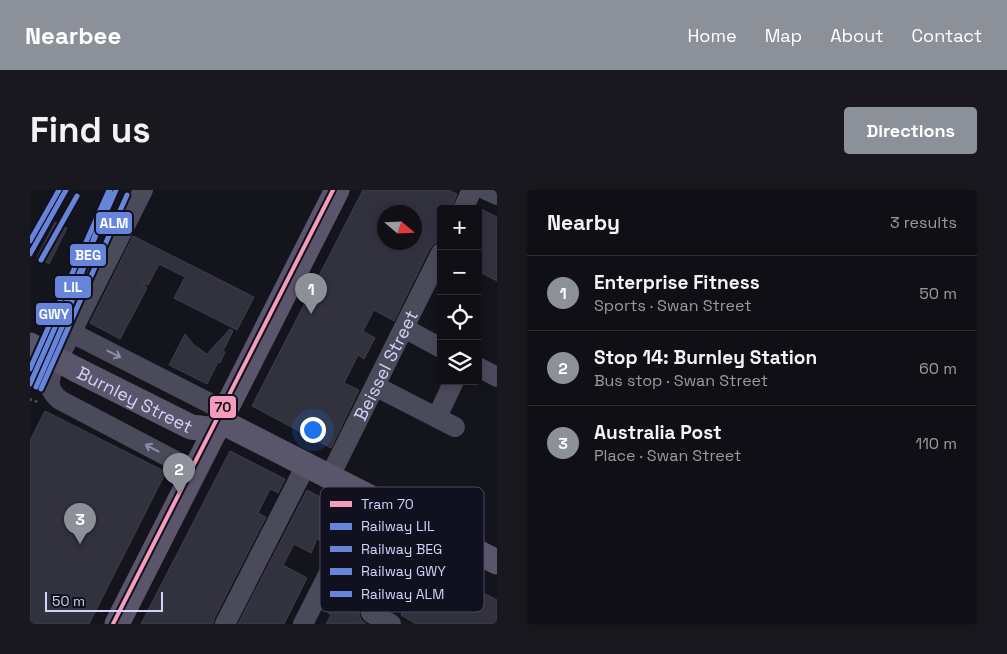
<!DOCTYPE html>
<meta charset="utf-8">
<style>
:root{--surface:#0f0f15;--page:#18181e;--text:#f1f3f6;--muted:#9b9ca0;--line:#2f2f34;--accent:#8c9099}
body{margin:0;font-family:"Space Grotesk",sans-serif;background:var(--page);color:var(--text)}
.controls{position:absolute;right:15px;top:15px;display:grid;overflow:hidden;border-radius:5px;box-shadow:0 2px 8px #0003}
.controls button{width:45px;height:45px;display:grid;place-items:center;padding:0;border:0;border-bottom:1px solid var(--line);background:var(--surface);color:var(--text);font:25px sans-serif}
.compass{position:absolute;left:347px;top:15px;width:45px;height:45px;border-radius:50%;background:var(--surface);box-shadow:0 2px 8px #0003;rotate:109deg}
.scale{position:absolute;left:15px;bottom:12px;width:118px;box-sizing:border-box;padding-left:5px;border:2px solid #d3d3f9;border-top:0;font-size:14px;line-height:18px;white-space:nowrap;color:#d3d3f9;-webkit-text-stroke:4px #10101f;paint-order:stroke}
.you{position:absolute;left:282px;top:239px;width:18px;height:18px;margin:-12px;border:4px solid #fff;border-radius:50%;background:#1a73e8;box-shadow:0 0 0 8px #1a73e833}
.badge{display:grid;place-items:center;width:32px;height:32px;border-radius:50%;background:var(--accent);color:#fff;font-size:16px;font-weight:700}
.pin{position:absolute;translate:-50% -41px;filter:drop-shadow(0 1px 2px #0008)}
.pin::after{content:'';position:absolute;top:26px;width:18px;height:15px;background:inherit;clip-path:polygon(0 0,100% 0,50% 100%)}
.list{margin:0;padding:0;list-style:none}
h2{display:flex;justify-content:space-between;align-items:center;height:65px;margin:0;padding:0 20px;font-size:21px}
h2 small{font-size:16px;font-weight:400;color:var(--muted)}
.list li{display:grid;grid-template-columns:32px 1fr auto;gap:15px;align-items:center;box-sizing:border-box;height:75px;padding:0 20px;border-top:1px solid var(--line)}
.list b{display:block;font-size:19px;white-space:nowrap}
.list p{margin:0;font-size:16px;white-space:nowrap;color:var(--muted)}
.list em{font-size:16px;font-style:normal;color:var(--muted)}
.icon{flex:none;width:28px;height:28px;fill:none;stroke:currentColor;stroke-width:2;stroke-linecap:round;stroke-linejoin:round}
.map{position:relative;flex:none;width:467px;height:434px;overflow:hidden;border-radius:5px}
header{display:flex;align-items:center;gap:30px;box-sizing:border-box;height:70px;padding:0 25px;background:var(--accent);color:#fff}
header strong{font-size:24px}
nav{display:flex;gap:28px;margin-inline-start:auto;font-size:18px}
.intro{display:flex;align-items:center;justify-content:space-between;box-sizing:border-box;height:120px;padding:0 30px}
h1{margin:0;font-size:35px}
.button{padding:12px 22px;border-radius:5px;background:var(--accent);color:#fff;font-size:18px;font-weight:700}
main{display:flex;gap:30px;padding:0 30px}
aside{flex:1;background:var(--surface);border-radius:5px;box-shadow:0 2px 8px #0003}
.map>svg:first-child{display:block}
.building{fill:#32313e;stroke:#3f3e4e;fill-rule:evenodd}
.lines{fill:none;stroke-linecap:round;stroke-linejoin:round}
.path{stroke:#4b5861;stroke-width:2.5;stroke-dasharray:2.5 4;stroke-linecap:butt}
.minor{stroke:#4a4a5b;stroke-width:20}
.major{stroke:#5b556c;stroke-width:25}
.major-bridge{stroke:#5b556c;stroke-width:25}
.rail-1-casing{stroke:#10101f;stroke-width:9}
.rail-2-casing{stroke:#10101f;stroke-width:9}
.rail-3-casing{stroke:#10101f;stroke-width:9}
.rail-4-casing{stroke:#10101f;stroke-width:9}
.rail-1{stroke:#6584da;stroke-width:5}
.rail-2{stroke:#6584da;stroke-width:5}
.rail-3{stroke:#6584da;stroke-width:5}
.rail-4{stroke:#6584da;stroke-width:5}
.tram-1-casing{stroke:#10101f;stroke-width:8}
.tram-1{stroke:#f59bbb;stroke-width:4}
.oneway{stroke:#8e8eaa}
.labels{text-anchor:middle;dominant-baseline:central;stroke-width:4;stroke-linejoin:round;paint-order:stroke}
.street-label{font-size:18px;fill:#d3d3f9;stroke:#10101f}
.key{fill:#10101f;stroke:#4a4a60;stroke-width:1}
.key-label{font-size:14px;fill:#d3d3f9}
.line-badge{stroke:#10101f;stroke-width:2}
.badge-label{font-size:14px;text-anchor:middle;font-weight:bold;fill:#fff}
.pale-badge-label{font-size:14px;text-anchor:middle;font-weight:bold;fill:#111}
</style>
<header>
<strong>Nearbee</strong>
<nav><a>Home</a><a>Map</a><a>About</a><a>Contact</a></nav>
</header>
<div class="intro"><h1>Find us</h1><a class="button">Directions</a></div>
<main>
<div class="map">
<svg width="467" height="434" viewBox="0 0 467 434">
<rect width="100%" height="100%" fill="#14141c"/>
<path class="building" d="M 333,0 L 419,0 L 427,4 L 421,19 L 411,19 L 411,51 L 405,53 L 400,58 L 364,131 L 344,120 L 333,141 L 345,148 L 334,169 L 328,165 L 314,193 L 329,200 L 301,258 L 222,216 ZM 354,22 L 384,22 L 384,52 L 354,52 Z
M 447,17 L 467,27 L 467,91 L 448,81 Z
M 25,32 L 37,38 L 19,74 L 7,67 Z
M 103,46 L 224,107 L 207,140 L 144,108 L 155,87 L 129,74 L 118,95 L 112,92 L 117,98 L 90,149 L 60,133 Z
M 67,58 L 70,59 L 54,91 L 52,90 Z
M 200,139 L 203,141 L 193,161 L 195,162 L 190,173 L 188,172 L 177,194 L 139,175 L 155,144 L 164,155 L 177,164 Z
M 15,221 L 136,282 L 59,434 L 0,434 L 0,250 Z
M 200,261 L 255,289 L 248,303 L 240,299 L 228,323 L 236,327 L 184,429 L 183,434 L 111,434 Z
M 277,300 L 307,316 L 305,319 L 315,325 L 300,355 L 287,349 L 281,363 L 264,354 L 253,375 L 277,388 L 254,434 L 208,434 Z
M 338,332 L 402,363 L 396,374 L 467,410 L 467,434 L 386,434 L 371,425 L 378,409 L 350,395 L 349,397 L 337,391 L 339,388 L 316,376 Z
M 305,410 L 329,423 L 331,430 L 336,434 L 296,434 L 301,425 L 298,423 Z"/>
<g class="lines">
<path class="path" d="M 0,211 L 1,209 L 7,212"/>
<g class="minor">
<path d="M 113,0 L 23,179 C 18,193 18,200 30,210 L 165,281"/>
<path d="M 456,0 L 467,5"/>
<path d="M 433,19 L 442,0"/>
<path d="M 374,138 L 411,158"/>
<path d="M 40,146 L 48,146 L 195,221"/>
<path d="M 448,177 L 467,187"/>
<path d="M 345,196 L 425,237"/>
<path d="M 407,227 L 424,191"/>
<path id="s1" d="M 300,286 L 411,63"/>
<path d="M 341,423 L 361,434"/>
<path d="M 195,434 L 276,275"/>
<path d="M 273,434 L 338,306"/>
</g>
<g class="major">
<path id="s2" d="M 47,180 L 161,237 L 186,240"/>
<path d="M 190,231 L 467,372"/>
<path d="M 87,434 L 307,0"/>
</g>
<path class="major-bridge" d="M 0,155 L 47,180"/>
<defs>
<path id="rail-1" d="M 0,64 L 36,0
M 0,194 L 86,0"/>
<path id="rail-2" d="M 6,197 L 36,128 L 80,2"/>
<path id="rail-3" d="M 0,51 L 29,0
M 0,179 L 79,0"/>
<path id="rail-4" d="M 11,70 L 47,6
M 11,199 L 97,5"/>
</defs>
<use href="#rail-1" class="rail-1-casing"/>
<use href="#rail-2" class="rail-2-casing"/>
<use href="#rail-3" class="rail-3-casing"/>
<use href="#rail-4" class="rail-4-casing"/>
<use href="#rail-1" class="rail-1"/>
<use href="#rail-2" class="rail-2"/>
<use href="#rail-3" class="rail-3"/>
<use href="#rail-4" class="rail-4"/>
<defs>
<path id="tram-1" d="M 83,434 L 303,0"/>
</defs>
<use href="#tram-1" class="tram-1-casing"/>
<use href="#tram-1" class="tram-1"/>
</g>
<defs><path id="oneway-shaft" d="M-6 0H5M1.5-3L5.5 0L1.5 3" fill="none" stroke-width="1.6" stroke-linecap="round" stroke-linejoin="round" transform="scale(1.25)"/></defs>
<g class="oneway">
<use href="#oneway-shaft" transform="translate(84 164) rotate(27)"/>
<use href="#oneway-shaft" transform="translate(122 258) rotate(-152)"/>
</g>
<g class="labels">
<g class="street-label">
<text stroke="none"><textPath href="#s1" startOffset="124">Beissel Street</textPath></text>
<text stroke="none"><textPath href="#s2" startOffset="65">Burnley Street</textPath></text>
</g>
</g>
<rect x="290" y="297" width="164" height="125" rx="8" class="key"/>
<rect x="300" y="311" width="22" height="6" fill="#f59bbb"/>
<rect x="300" y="333" width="22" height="7" fill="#6584da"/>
<rect x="300" y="356" width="22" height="6" fill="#6584da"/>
<rect x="300" y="378" width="22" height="7" fill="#6584da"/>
<rect x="300" y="401" width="22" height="6" fill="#6584da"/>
<g class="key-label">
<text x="331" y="319">Tram 70</text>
<text x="331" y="341">Railway LIL</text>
<text x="331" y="364">Railway BEG</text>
<text x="331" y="386">Railway GWY</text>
<text x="331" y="409">Railway ALM</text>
</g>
<g class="line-badge">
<rect x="65" y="21" width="38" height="24" rx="5" fill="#6584da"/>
<rect x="39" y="53" width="38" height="24" rx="5" fill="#6584da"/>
<rect x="24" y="85" width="38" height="24" rx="5" fill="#6584da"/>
<rect x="5" y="112" width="38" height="24" rx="5" fill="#6584da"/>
<rect x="179" y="205" width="28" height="24" rx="5" fill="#f59bbb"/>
</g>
<g class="badge-label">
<text x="84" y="38">ALM</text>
<text x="58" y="70">BEG</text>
<text x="43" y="102">LIL</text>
<text x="24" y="129">GWY</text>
</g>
<g class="pale-badge-label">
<text x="193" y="222">70</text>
</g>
</svg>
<div class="controls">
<button>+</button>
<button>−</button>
<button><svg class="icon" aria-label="locate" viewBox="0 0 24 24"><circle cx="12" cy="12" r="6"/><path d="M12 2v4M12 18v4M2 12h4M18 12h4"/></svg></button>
<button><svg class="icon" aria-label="layers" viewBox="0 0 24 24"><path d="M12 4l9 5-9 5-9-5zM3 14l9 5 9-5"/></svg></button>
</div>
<svg class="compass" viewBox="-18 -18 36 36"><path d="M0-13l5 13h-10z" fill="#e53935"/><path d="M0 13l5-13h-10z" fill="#9b9ca0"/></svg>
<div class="scale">50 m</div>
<div class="you"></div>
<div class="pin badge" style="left:281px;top:124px">1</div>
<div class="pin badge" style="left:149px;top:304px">2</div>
<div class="pin badge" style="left:50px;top:354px">3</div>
</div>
<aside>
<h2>Nearby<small>3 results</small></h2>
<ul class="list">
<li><span class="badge">1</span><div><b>Enterprise Fitness</b><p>Sports · Swan Street</p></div><em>50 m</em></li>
<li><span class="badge">2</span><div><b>Stop 14: Burnley Station</b><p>Bus stop · Swan Street</p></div><em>60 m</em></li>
<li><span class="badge">3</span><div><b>Australia Post</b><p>Place · Swan Street</p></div><em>110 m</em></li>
</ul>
</aside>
</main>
